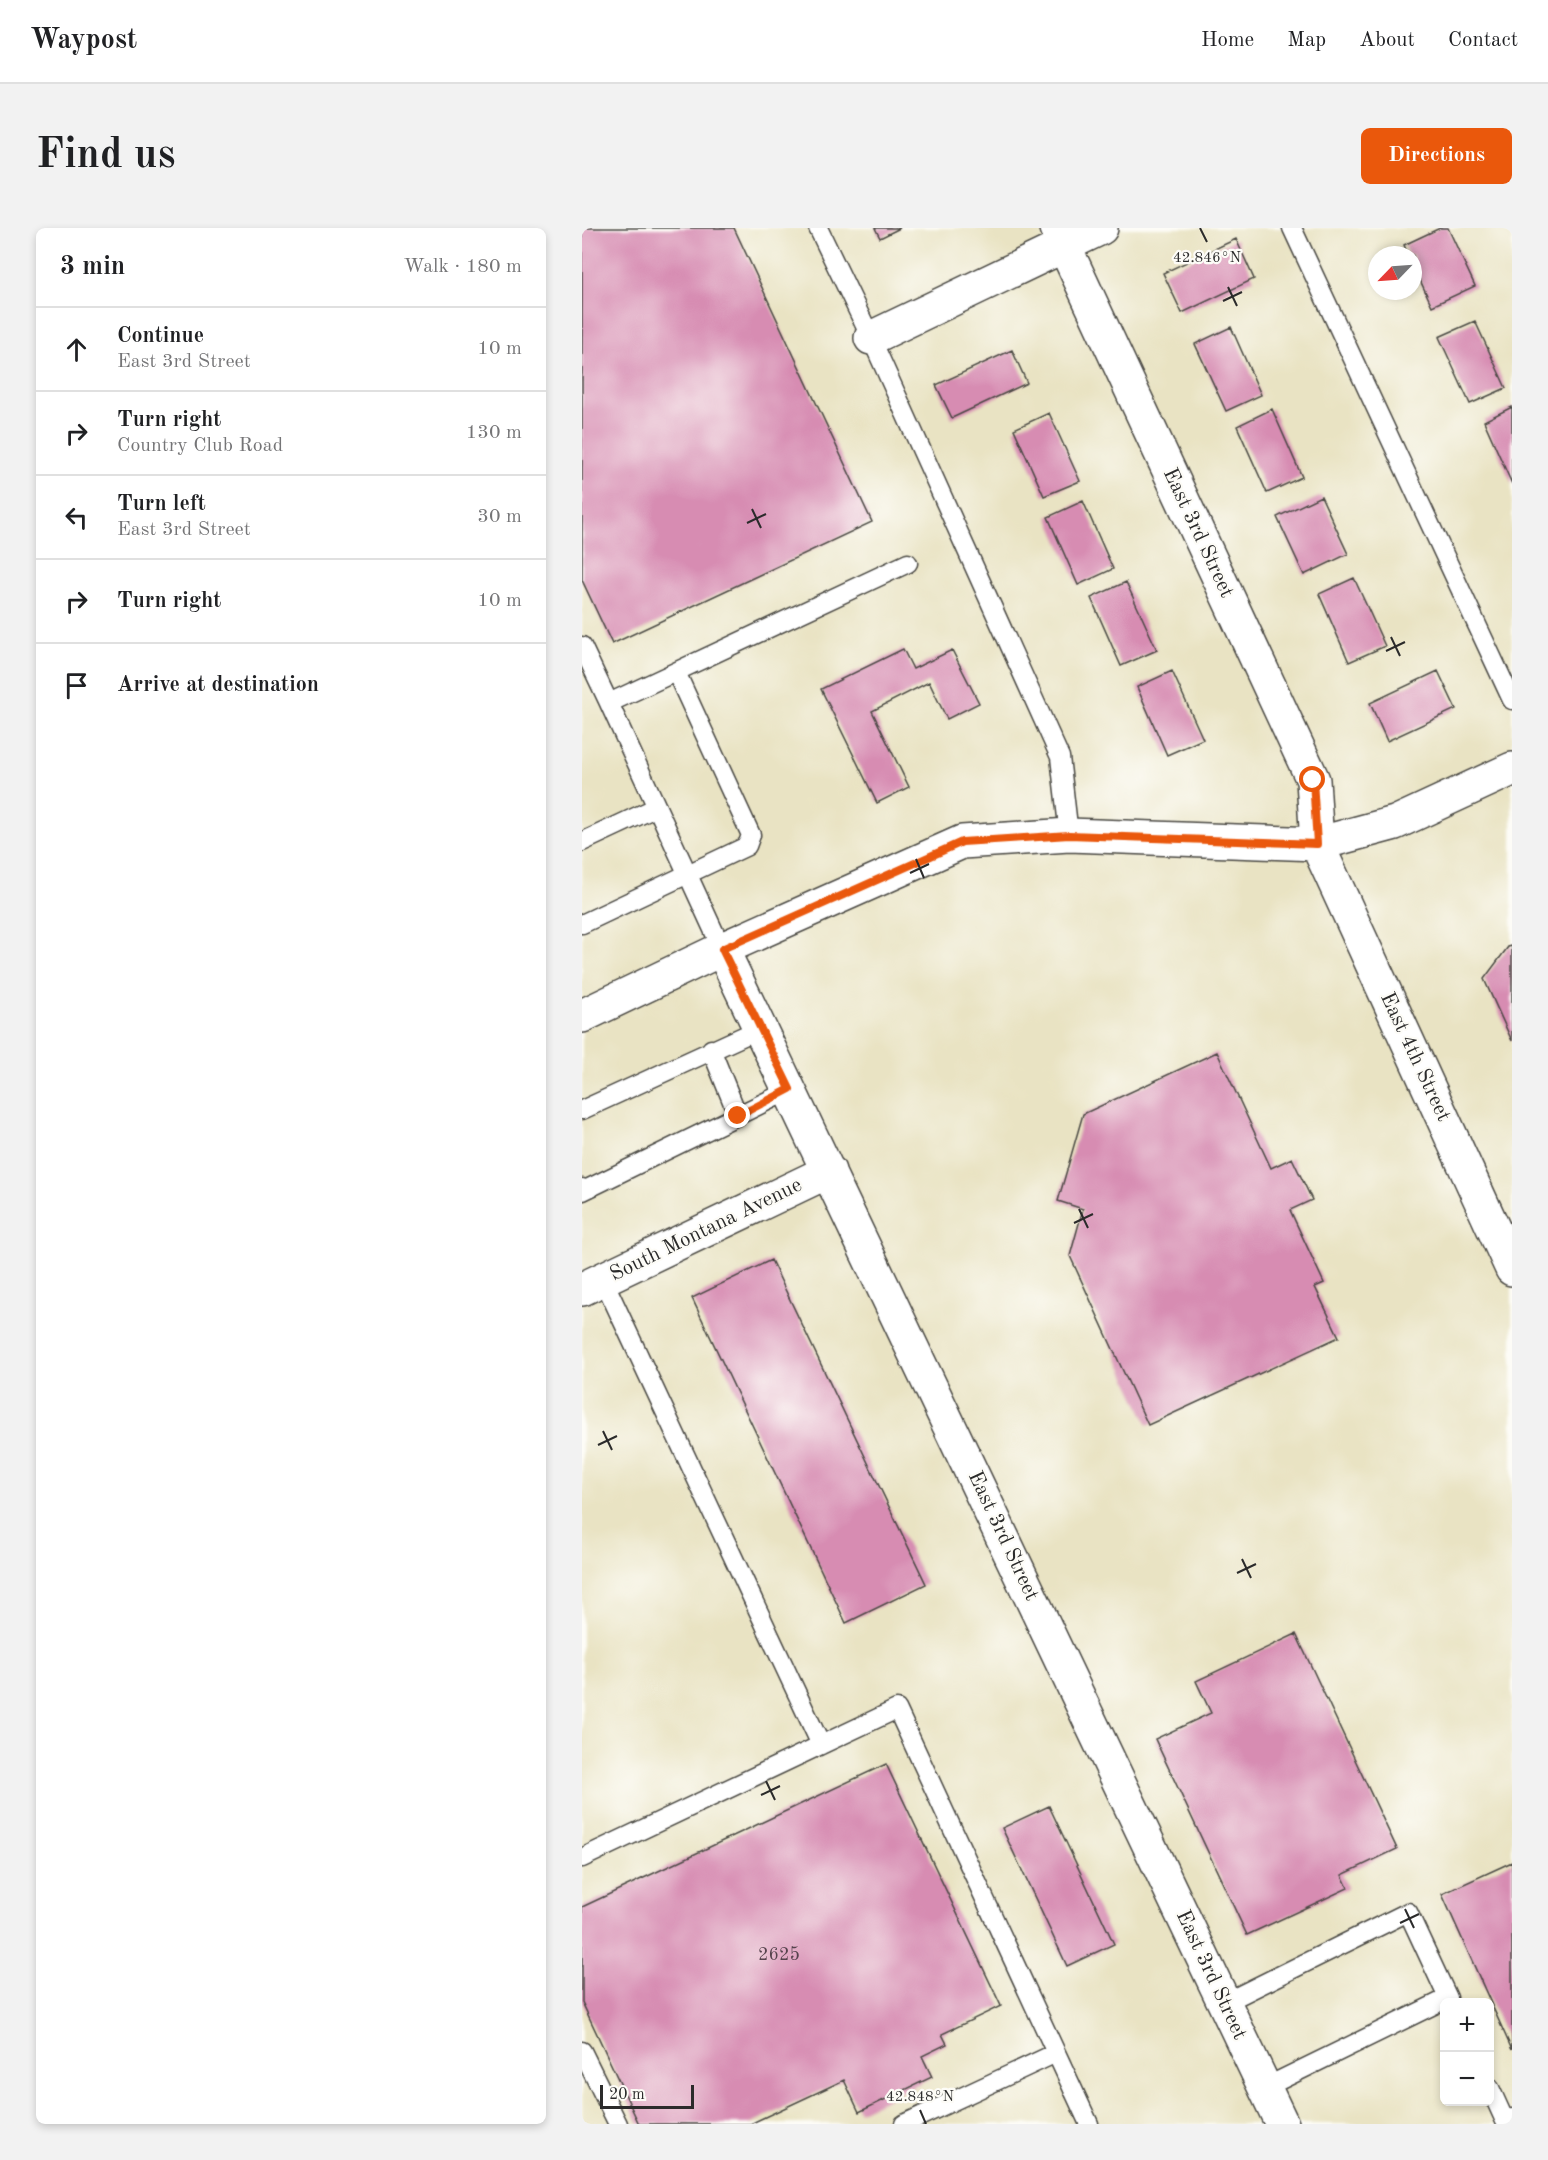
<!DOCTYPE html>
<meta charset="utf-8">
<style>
:root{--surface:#fff;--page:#f2f2f2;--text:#202124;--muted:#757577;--line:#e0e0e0;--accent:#ea580c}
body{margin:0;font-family:"Old Standard TT",serif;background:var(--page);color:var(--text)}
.controls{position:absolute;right:18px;bottom:18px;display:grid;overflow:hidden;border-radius:9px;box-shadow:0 3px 9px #0003}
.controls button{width:54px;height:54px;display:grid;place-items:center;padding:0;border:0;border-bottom:2px solid var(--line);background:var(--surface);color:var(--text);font:30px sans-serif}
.compass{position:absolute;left:786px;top:18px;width:54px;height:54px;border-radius:50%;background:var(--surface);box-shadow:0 3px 9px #0003;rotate:245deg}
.scale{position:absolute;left:18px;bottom:15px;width:94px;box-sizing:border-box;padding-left:6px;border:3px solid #2b2b2b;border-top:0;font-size:16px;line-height:21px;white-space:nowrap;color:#2b2b2b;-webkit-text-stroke:4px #fdfcf7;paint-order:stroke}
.stop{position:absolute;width:18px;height:18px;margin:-14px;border:4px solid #ea580c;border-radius:50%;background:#fff}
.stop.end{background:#ea580c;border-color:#fff;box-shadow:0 2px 6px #0008}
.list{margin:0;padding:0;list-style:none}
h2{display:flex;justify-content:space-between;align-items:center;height:78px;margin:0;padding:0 24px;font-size:26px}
h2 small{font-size:20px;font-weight:400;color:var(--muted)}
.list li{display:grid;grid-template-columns:39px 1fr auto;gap:18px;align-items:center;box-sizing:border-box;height:84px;padding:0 24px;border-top:2px solid var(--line)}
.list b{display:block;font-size:22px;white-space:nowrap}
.list p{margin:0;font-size:20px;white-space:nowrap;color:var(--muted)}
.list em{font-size:20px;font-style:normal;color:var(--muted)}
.icon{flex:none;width:33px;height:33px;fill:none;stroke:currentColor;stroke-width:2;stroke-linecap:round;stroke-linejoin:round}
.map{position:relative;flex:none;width:930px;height:1896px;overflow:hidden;border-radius:9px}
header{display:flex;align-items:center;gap:36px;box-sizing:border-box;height:84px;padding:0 30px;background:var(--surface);border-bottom:2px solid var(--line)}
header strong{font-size:28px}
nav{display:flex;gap:33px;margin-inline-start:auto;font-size:21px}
.intro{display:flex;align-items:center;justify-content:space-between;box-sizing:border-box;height:144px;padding:0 36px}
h1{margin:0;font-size:42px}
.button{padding:15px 27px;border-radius:9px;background:var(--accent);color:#fff;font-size:21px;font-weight:700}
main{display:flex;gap:36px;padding:0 36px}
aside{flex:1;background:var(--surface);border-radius:9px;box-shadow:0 3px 9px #0003}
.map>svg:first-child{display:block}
.building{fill:#d78cb2}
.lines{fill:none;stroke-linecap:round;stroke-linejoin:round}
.service-casing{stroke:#484742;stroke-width:21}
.minor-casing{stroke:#484742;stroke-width:36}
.service{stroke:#fff;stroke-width:18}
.minor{stroke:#fff;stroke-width:33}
.route{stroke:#ea580c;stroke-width:8}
.ticks{fill:none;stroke:#2b2b2b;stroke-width:2}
.labels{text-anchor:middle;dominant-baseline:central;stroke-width:4.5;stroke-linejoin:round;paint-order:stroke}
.number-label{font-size:18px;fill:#56434d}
.street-label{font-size:21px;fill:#2b2b2b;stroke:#fdfcf7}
.ticks-label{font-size:15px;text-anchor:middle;fill:#2b2b2b;stroke:#fdfcf7;stroke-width:4.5;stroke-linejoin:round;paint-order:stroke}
</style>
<header>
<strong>Waypost</strong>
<nav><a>Home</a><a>Map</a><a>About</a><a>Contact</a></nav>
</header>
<div class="intro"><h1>Find us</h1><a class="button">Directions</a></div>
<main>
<aside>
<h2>3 min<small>Walk · 180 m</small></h2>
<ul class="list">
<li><svg class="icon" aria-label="ahead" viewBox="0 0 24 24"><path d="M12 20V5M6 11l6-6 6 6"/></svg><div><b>Continue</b><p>East 3rd Street</p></div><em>10 m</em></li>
<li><svg class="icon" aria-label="right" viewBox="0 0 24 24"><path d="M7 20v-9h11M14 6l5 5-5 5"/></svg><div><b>Turn right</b><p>Country Club Road</p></div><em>130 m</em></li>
<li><svg class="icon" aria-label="left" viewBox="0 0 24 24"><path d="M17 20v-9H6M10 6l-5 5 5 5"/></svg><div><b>Turn left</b><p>East 3rd Street</p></div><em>30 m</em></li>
<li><svg class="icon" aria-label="right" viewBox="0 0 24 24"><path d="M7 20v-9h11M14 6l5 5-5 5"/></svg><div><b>Turn right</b></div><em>10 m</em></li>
<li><svg class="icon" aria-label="arrive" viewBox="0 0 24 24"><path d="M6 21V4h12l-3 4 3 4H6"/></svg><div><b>Arrive at destination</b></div></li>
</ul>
</aside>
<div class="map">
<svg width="930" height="1896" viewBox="0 0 930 1896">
<rect width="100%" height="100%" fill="#fdfcf7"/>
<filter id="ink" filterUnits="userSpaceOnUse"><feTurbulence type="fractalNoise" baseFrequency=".0167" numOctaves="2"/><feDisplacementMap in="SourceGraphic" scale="12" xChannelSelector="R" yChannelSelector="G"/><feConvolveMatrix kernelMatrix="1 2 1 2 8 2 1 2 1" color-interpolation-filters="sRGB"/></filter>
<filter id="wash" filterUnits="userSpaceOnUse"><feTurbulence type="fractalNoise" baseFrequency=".008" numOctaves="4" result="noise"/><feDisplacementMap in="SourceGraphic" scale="24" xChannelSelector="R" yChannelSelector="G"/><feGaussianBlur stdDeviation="1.35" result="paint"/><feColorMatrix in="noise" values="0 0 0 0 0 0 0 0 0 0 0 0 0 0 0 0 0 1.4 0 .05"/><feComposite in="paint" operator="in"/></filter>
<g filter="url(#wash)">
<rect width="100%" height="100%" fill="#e9e3c3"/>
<g id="blocks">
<path class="building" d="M 0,0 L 152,0 L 290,294 L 30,416 L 0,352 Z
M 293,0 L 318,0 L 298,10 Z
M 858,0 L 866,0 L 893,58 L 850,78 L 831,37 L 831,27 L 826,27 L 822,17 Z
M 654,11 L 672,51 L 600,85 L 581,45 Z
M 893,93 L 924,160 L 888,176 L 857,109 Z
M 649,99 L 679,167 L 644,183 L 613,116 Z
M 430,122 L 445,155 L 370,190 L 354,157 Z
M 930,179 L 930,256 L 902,193 Z
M 690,181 L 720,249 L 685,265 L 655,198 Z
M 467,185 L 498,253 L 462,268 L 432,201 Z
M 739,268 L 766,326 L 722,347 L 695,289 Z
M 501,273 L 531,341 L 496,357 L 466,289 Z
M 772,350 L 803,418 L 767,434 L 737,366 Z
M 544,354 L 575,422 L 539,438 L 509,370 Z
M 321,421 L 331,441 L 370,422 L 397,475 L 365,491 L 347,454 L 290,483 L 327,559 L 295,575 L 239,461 Z
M 590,443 L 621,511 L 585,527 L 555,459 Z
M 856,443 L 874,481 L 805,513 L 788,475 Z
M 930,718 L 930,813 L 902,751 L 926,719 Z
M 635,824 L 689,940 L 710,930 L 730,972 L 708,982 L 742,1055 L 733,1059 L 757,1109 L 566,1197 L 488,1028 L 501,981 L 476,973 L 501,886 Z
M 189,1032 L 344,1356 L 264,1395 L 110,1070 Z
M 714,1406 L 815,1621 L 760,1647 L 766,1660 L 665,1707 L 573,1511 L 629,1485 L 614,1453 Z
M 304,1536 L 419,1778 L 360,1806 L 365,1816 L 340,1828 L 350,1849 L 277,1884 L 262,1852 L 168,1896 L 57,1896 L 0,1774 L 0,1679 Z
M 467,1578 L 532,1716 L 485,1738 L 420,1600 Z
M 930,1634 L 930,1822 L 860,1666 Z"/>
</g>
</g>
<g filter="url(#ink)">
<use href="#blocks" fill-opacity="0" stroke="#484742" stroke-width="1.5"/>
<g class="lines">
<defs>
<path id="service" d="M 236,0 L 289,110 L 478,529 L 487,607
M 710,0 L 930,472
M 0,418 L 27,475
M 0,614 L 75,579
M 0,696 L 165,618 L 169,607 L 94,444
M 140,721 L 27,475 L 326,335
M 129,821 L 156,888
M 0,882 L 179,800
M 0,960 L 1,963 L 208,862
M 21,1051 L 239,1517
M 0,1630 L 315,1481 L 507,1896
M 642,1775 L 826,1684 L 866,1770 L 682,1860
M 0,1823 L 36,1896
M 908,1860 L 923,1893 L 930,1890
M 322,1896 L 474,1825"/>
<path id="minor" d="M 474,0 L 731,552 L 735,616 L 930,1041
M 289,110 L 519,0
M 140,721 L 700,1896
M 0,788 L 140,721 L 380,614 L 487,607 L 735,616 L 813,595 L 930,541
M 0,1061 L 247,943"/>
</defs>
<use href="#service" class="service-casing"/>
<use href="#minor" class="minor-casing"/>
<use href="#service" class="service"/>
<use href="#minor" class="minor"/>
</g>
</g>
<g class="lines" filter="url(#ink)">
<path class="route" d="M 156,888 L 208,861 L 140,721 L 380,614 L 487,607 L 735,616 L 731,552"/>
</g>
<path class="ticks" d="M 618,0 L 625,14M 646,59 L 655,78M 641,73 L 660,64M 170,281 L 179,300M 165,295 L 184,286M 809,409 L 818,428M 804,423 L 823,414M 334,631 L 342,650M 328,645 L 347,636M 497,981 L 506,1000M 492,995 L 511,986M 21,1203 L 30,1222M 16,1217 L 35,1208M 660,1331 L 669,1350M 655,1345 L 674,1336M 184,1553 L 193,1572M 179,1567 L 198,1558M 823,1681 L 832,1700M 818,1695 L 837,1686M 338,1882 L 344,1896"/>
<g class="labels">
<g class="number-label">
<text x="197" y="1727">2625</text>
</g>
<g class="street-label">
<text transform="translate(616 305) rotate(65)">East 3rd Street</text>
<text transform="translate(833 829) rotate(65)">East 4th Street</text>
<text transform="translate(124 1002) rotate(-26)">South Montana Avenue</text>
<text transform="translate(421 1308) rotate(65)">East 3rd Street</text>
<text transform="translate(629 1747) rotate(65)">East 3rd Street</text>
</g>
</g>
<g class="ticks-label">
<text x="625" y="34">42.846°N</text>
<text x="338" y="1873">42.848°N</text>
</g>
</svg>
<div class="controls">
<button>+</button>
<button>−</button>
</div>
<svg class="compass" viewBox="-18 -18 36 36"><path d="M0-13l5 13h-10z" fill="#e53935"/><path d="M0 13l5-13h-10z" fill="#757577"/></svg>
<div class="scale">20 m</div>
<div class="stop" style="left:731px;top:552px"></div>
<div class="stop end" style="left:156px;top:888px"></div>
</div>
</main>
